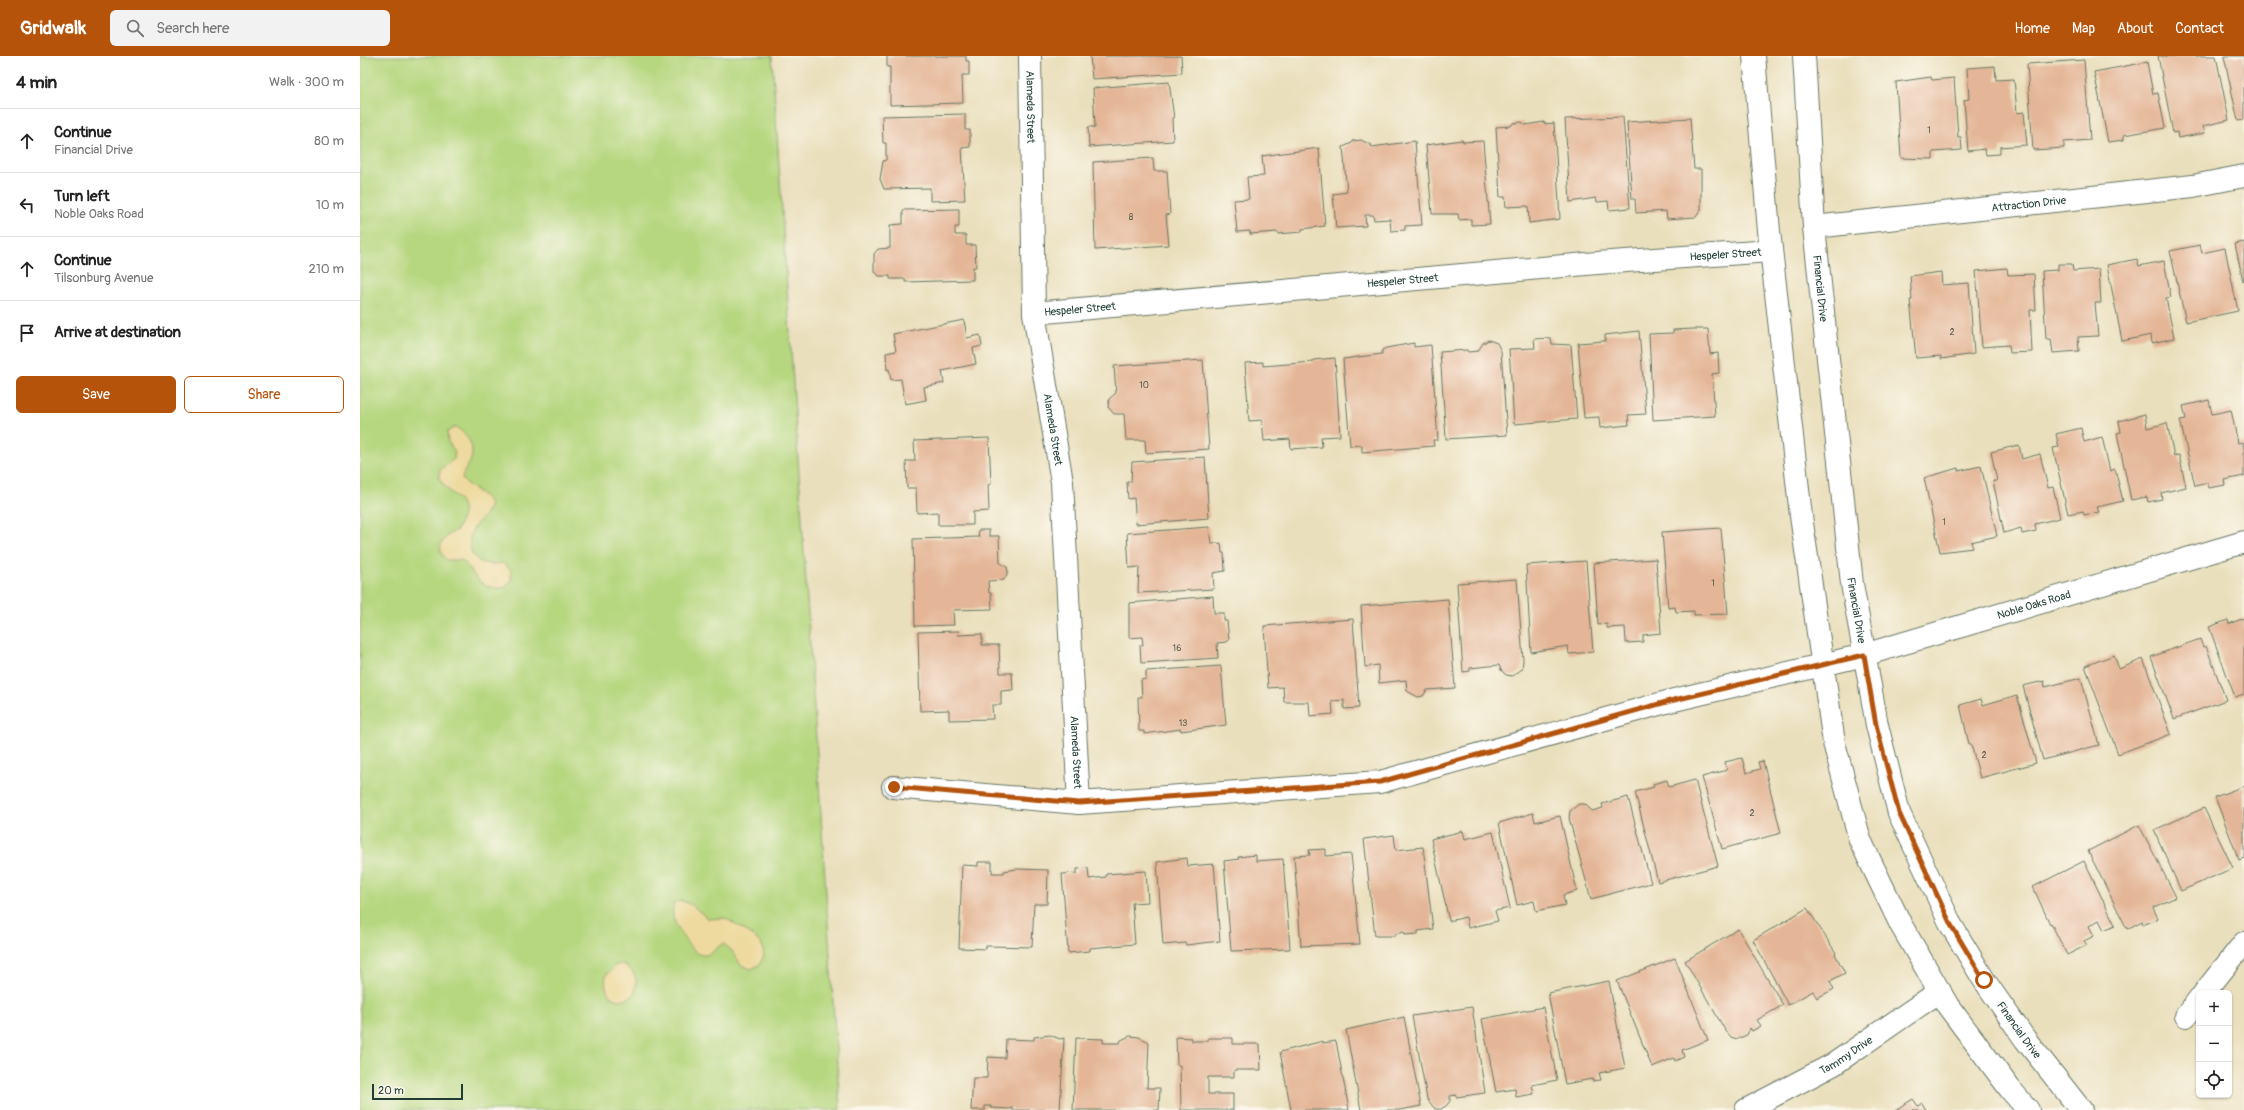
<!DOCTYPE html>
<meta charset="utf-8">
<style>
:root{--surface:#fff;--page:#f2f2f2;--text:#222;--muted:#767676;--line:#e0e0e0;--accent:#b45309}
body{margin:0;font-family:Pangolin,sans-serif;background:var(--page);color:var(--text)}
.controls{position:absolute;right:12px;bottom:12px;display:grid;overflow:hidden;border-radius:6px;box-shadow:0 1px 3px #0004}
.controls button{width:36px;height:36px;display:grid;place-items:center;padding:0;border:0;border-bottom:1px solid var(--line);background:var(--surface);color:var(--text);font:20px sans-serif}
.scale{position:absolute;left:12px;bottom:10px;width:91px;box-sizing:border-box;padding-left:4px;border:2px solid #1f3d34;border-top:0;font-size:11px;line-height:14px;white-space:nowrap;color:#1f3d34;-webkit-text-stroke:3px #fbf7ec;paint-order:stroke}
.stop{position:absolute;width:12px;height:12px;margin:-9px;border:3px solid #b45309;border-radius:50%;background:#fff}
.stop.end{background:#b45309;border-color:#fff;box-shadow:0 1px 4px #0008}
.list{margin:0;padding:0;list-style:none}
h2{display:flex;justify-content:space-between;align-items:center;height:52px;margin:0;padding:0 16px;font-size:17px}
h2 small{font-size:13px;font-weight:400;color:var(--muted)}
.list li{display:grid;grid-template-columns:26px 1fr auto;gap:12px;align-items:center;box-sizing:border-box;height:64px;padding:0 16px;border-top:1px solid var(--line)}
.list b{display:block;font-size:15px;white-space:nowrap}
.list p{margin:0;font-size:13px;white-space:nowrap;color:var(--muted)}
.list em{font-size:13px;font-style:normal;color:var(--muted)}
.actions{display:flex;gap:8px;padding:12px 16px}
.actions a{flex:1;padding:9px 0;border:1px solid var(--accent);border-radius:6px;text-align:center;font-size:14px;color:var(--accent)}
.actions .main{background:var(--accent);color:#fff}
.icon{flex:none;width:22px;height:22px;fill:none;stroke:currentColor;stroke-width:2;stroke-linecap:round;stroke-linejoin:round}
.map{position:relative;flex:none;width:1884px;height:1054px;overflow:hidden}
header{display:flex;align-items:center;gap:24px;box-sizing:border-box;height:56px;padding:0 20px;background:var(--accent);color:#fff}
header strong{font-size:19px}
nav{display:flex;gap:22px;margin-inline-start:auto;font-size:14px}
.search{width:280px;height:36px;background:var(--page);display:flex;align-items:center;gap:10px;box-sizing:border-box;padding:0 14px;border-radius:6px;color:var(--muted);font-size:15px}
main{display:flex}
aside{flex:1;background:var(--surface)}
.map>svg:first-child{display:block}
.green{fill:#b6d77f;stroke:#6a8a5a}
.sand{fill:#eeda9e;stroke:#868c69}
.building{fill:#e4b596}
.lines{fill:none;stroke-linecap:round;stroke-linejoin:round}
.minor-casing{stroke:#667664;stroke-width:24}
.tertiary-casing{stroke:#667664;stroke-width:24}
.minor{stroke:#fff;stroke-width:22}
.tertiary{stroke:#fff;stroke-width:22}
.route{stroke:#b45309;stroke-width:5}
.labels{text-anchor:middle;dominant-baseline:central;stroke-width:3.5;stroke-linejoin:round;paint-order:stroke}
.number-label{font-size:9px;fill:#505b4c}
.street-label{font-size:11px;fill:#1f3d34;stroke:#fbf7ec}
</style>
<header>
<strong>Gridwalk</strong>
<div class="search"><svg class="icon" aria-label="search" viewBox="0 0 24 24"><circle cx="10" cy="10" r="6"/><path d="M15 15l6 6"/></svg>Search here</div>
<nav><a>Home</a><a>Map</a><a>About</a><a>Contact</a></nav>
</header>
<main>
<aside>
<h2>4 min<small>Walk · 300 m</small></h2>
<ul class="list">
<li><svg class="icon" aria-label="ahead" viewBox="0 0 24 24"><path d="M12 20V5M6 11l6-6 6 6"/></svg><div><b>Continue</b><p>Financial Drive</p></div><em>80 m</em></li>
<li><svg class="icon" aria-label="left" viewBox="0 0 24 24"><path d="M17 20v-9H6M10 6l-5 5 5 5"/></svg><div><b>Turn left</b><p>Noble Oaks Road</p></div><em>10 m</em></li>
<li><svg class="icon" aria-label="ahead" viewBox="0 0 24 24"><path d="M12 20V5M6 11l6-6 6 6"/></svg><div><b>Continue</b><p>Tilsonburg Avenue</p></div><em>210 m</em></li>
<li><svg class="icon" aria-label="arrive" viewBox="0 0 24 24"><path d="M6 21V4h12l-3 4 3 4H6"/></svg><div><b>Arrive at destination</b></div></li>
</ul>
<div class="actions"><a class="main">Save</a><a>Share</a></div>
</aside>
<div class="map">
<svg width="1884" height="1054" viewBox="0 0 1884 1054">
<rect width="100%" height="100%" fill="#fbf7ec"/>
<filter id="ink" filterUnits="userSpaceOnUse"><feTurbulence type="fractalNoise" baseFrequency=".025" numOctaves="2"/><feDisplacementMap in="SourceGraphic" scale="8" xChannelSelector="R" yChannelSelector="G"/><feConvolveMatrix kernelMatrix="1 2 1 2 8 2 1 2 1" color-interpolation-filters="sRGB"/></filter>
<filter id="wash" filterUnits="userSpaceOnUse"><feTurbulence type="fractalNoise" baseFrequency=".012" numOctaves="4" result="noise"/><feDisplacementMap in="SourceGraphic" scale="16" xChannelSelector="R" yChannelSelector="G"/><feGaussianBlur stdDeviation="0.9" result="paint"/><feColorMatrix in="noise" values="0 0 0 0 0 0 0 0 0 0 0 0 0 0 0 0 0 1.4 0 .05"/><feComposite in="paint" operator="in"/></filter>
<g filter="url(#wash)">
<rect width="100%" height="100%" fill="#eadfbc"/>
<path class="green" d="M 0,0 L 412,0 L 480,1054 L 0,1054 Z"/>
<path class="sand" d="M 95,371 C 108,378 116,391 110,406 C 107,412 103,415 102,423 C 111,433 122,436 130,447 C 127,461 123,460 115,470 C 107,480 108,500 121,506 C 128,509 136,508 143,507 L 151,514 L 151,524 L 146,531 C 120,536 116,519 102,504 L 87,504 C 73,492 84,480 97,474 C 114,439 92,446 79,422 L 80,414 L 94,403 L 95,395 L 88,386 L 87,376 Z
M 323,845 L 332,849 L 348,863 L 365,862 L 394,880 L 402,889 L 404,900 L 399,909 L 391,913 L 381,909 L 372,895 L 364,888 C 356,890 354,898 346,899 C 333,902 318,874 314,864 C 312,859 313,851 314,846 Z
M 263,908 C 277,916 279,926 273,940 C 254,950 243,939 246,919 L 256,909 Z"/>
<g id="blocks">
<path class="building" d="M 527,0 L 606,0 L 606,5 L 609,5 L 609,19 L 602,19 L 603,47 L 530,49 L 530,11 L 527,11 Z
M 730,0 L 821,0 L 822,17 L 732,23 Z
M 1798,0 L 1856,0 L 1869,64 L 1843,70 L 1845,77 L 1818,82 L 1817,76 L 1813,77 Z
M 1864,0 L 1884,0 L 1884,64 L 1878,65 Z
M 1724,4 L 1730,84 L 1704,86 L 1704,92 L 1673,94 L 1667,8 Z
M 1787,6 L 1793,38 L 1798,37 L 1805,72 L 1764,79 L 1764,84 L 1748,86 L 1734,16 Z
M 1635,10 L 1636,24 L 1654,23 L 1657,57 L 1664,56 L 1667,89 L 1640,91 L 1640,98 L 1626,99 L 1625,93 L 1608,95 L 1604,44 L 1609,43 L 1607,12 Z
M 1571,21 L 1572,24 L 1594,22 L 1598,81 L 1601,81 L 1602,94 L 1573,96 L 1573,103 L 1541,102 L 1536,26 Z
M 809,26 L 814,62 L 812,62 L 813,85 L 729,91 L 728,71 L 735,71 L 733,32 Z
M 605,58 L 605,74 L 610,74 L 610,91 L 602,92 L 605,144 L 570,145 L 570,132 L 524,133 L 520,123 L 523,105 L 526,104 L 526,87 L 523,87 L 522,60 Z
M 1263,61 L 1270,152 L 1249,154 L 1248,145 L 1237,146 L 1236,142 L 1210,146 L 1205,63 Z
M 1330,62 L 1334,113 L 1341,113 L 1341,154 L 1336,161 L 1307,163 L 1306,155 L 1276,157 L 1275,143 L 1272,143 L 1267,66 Z
M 1162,66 L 1165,69 L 1184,66 L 1184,68 L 1194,67 L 1200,163 L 1169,167 L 1168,150 L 1146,151 L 1145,141 L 1140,141 L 1136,71 L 1151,70 L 1153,67 Z
M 1001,84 L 1011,89 L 1012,91 L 1055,85 L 1062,169 L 1045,170 L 1045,174 L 1031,175 L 1030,163 L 1014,164 L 1013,159 L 1005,159 L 1006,170 L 976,172 L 973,138 L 987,136 L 983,91 L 992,87 L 992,85 Z
M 1102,84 L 1103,86 L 1123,85 L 1130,168 L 1111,169 L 1111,163 L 1099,164 L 1098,158 L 1072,158 L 1066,89 Z
M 959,92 L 965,170 L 942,173 L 942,176 L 918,178 L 918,176 L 890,178 L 890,175 L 877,176 L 874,144 L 889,143 L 887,121 L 904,120 L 902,100 Z
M 793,102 L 794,115 L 807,115 L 810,158 L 806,159 L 809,189 L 735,194 L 733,106 Z
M 599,153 L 599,171 L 595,171 L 595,179 L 606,179 L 606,189 L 615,189 L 616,211 L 613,211 L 613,224 L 545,226 L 545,223 L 530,223 L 530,220 L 519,220 L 514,216 L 514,198 L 518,193 L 530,192 L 530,169 L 543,168 L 543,154 Z
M 1884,186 L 1884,225 L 1883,225 L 1875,188 Z
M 1840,189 L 1842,197 L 1865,192 L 1878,255 L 1826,266 L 1810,195 Z
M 1777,203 L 1779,210 L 1804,205 L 1811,241 L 1806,242 L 1814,282 L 1792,287 L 1791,279 L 1762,285 L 1747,209 Z
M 1698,208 L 1712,208 L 1713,215 L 1739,213 L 1741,247 L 1735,247 L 1738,280 L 1718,281 L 1719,295 L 1693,297 L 1691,283 L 1686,283 L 1682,215 L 1698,214 Z
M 1647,212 L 1648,219 L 1674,218 L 1676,254 L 1670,254 L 1672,296 L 1650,297 L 1649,289 L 1622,291 L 1616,215 Z
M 1581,216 L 1582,229 L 1609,227 L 1614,298 L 1581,303 L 1581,300 L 1556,302 L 1550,244 L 1552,244 L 1550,220 Z
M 604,264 L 607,282 L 620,279 L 622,290 L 613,292 L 616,308 L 582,315 L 584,327 L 564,331 L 566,344 L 545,348 L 541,323 L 531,324 L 529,313 L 527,314 L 526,297 L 536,295 L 533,278 Z
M 1333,273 L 1348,273 L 1350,298 L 1358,297 L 1359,317 L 1352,318 L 1355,360 L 1293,364 L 1289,278 L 1313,277 L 1313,274 Z
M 1279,275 L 1286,358 L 1268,359 L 1269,369 L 1240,372 L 1239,361 L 1224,362 L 1218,287 L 1245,285 L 1245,279 Z
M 1191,282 L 1192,288 L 1211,289 L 1217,363 L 1154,368 L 1149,293 L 1175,292 L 1174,283 Z
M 1129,284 L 1137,287 L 1141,295 L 1147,379 L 1086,383 L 1080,296 L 1107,294 L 1108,296 L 1118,295 L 1123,287 Z
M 1054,287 L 1054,291 L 1071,289 L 1078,384 L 1073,384 L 1074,390 L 1002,396 L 1002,389 L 990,390 L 983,303 L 1022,298 L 1022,294 L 1026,292 Z
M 975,302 L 980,380 L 961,381 L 962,391 L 931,393 L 930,383 L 904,385 L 902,364 L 889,365 L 885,307 L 903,306 L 903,310 L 953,306 L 953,304 Z
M 843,304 L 849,393 L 786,397 L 785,384 L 766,384 L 764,358 L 754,358 L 748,351 L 749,343 L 756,337 L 754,310 Z
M 1849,344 L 1852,358 L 1871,354 L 1878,387 L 1883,386 L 1884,392 L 1884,420 L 1864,424 L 1865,429 L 1849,432 L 1848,427 L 1835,430 L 1820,364 L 1826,363 L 1823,350 Z
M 1785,358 L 1787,372 L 1807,367 L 1814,400 L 1819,399 L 1826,431 L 1801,437 L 1802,443 L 1788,446 L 1787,441 L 1771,444 L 1757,377 L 1761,376 L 1759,365 Z
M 1721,372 L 1724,386 L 1742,381 L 1750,415 L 1755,413 L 1763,445 L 1737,451 L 1739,456 L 1724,459 L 1723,455 L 1708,458 L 1693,392 L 1699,391 L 1696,378 Z
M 629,382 L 631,428 L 628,429 L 629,455 L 613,456 L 613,469 L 578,469 L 578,456 L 557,457 L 556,432 L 547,432 L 546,405 L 555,405 L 554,385 Z
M 1659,389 L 1662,403 L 1680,398 L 1688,432 L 1693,431 L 1700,462 L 1675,468 L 1676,475 L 1662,478 L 1661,472 L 1644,477 L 1633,425 L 1637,425 L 1631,396 Z
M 845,401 L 849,462 L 776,468 L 774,442 L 768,443 L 767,426 L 771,426 L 772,406 Z
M 1621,410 L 1637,480 L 1611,486 L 1613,492 L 1580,496 L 1564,422 L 1598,412 L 1598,415 Z
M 849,471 L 851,488 L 861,487 L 862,497 L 864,497 L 865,515 L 853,517 L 854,533 L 778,537 L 779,511 L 769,512 L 767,477 Z
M 1361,472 L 1368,558 L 1334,559 L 1334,555 L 1316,556 L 1315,551 L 1308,552 L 1302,476 Z
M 618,474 L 629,474 L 629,480 L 639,480 L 640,507 L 647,511 L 648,516 L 644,524 L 628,525 L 629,537 L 631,537 L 632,553 L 593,554 L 594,569 L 555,570 L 553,483 L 619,481 Z
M 1296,503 L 1301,577 L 1283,579 L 1283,586 L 1266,587 L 1265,571 L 1247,572 L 1247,568 L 1238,569 L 1234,507 Z
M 1226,505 L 1233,596 L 1209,598 L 1208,590 L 1171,596 L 1166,509 Z
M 1157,523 L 1163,604 L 1162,613 L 1153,620 L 1146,619 L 1141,614 L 1139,609 L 1110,612 L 1110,615 L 1103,616 L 1097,527 Z
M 853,540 L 854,557 L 864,557 L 864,565 L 867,565 L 869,584 L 867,586 L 857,587 L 858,602 L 781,607 L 780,589 L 783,589 L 782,581 L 769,582 L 769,547 Z
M 1088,543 L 1095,632 L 1067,634 L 1063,640 L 1058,641 L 1047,635 L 1046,624 L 1019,627 L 1018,609 L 1005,611 L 1001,550 Z
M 1884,562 L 1884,638 L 1875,641 L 1849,571 L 1868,564 L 1869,568 Z
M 993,563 L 999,652 L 984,653 L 984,644 L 972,645 L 973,658 L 950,660 L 949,646 L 924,646 L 923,631 L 908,632 L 904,570 Z
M 599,575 L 598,579 L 622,578 L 622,589 L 639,589 L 640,617 L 652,617 L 653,634 L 641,635 L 641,649 L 632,649 L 633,663 L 589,664 L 589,654 L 560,655 L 558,576 Z
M 1840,583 L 1843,591 L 1846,590 L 1866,644 L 1814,663 L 1791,601 Z
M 1754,599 L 1759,613 L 1783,603 L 1811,678 L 1758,698 L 1725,610 Z
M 861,610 L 866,669 L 821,675 L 821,673 L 784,678 L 784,675 L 779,675 L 778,641 L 782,641 L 781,624 L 786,623 L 786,615 Z
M 1721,622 L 1739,689 L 1683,704 L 1663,630 L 1684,625 L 1685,631 Z
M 1657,639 L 1676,707 L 1620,722 L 1611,688 L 1609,688 L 1600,649 L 1621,643 L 1623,649 Z
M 1382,702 L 1386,717 L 1400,713 L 1398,706 L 1403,705 L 1421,777 L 1362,793 L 1342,721 L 1367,714 L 1365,706 Z
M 1307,724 L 1309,731 L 1335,724 L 1358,810 L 1298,826 L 1275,736 L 1294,731 L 1293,728 Z
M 1884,730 L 1884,802 L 1879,804 L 1855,741 Z
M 1268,741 L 1291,827 L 1231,843 L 1209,762 L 1210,755 L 1219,748 L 1225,748 L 1232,755 L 1243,752 L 1242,748 Z
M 1844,752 L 1873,812 L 1821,835 L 1794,774 Z
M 1173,757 L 1175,766 L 1200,760 L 1217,835 L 1203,839 L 1205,849 L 1176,855 L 1174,845 L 1157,849 L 1139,767 Z
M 1779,769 L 1816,841 L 1793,852 L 1798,862 L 1783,869 L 1782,865 L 1767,873 L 1728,795 Z
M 1103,775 L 1105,783 L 1133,776 L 1150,852 L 1135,855 L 1138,865 L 1108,872 L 1106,861 L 1089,865 L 1071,783 Z
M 1034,779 L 1036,794 L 1063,791 L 1073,873 L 1058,875 L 1058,878 L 1045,879 L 1044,876 L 1035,878 L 1035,880 L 1015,880 L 1004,783 Z
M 966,793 L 966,800 L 991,798 L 1000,888 L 941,890 L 934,800 L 950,799 L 949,794 Z
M 896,799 L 896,805 L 923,803 L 930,893 L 871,895 L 864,805 L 879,803 L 878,801 Z
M 827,802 L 828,810 L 854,808 L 860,885 L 826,889 L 825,887 L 803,889 L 797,806 Z
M 1724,805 L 1755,869 L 1744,874 L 1739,864 L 1729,870 L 1734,880 L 1724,885 L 1727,889 L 1707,899 L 1691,867 L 1690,868 L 1673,831 Z
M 618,806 L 632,806 L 632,817 L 644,817 L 644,815 L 657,813 L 688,814 L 687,848 L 674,848 L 672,891 L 626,890 L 626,893 L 599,892 L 602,809 L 618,810 Z
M 728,812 L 729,823 L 746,821 L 746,818 L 786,815 L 788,846 L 772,847 L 775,888 L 730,892 L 730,895 L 708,897 L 702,818 L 717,817 L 717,813 Z
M 1447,852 L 1476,897 L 1475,898 L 1485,917 L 1470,925 L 1474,933 L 1457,942 L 1453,935 L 1428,949 L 1393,884 Z
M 1378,873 L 1423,949 L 1397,964 L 1401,970 L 1392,975 L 1390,972 L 1387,979 L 1377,983 L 1371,981 L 1365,974 L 1325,905 Z
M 1315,902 L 1348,984 L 1322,994 L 1324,1001 L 1315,1005 L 1314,1002 L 1292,1011 L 1257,925 Z
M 1249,925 L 1265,1012 L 1239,1017 L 1241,1024 L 1232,1025 L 1232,1023 L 1205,1028 L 1188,937 Z
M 1112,951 L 1125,1037 L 1096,1041 L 1096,1039 L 1090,1040 L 1090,1045 L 1086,1050 L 1081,1053 L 1075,1053 L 1067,1043 L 1052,960 Z
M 1183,951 L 1197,1024 L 1172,1029 L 1174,1038 L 1156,1041 L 1155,1033 L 1136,1036 L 1122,963 Z
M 1044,961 L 1061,1050 L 1040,1054 L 1001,1054 L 986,974 Z
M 690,979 L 700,983 L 704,982 L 700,1054 L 652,1054 L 652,1051 L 650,1053 L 631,1052 L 631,1050 L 625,1050 L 625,1054 L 611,1054 L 613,1022 L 627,1022 L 628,1001 L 645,1002 L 646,983 L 674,984 L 674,981 Z
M 770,980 L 779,981 L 789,986 L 787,1032 L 800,1032 L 799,1054 L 713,1054 L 716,982 L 743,983 L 743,987 L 760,987 L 761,984 Z
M 816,981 L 832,982 L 832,985 L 848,985 L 848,982 L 873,982 L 873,988 L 900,988 L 901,1014 L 874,1014 L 874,1021 L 848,1021 L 848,1038 L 873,1038 L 873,1054 L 821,1054 L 820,1009 L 817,1009 Z
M 963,985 L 963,987 L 976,985 L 989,1054 L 931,1054 L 920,996 Z
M 1553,1043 L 1558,1050 L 1562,1047 L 1566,1054 L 1535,1054 Z"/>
</g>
</g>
<g filter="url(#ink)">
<use href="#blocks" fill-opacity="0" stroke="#667664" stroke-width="1"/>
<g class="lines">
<defs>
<g id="minor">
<path id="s1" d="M 670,0 L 674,257 L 702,426 L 719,747"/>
<path id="s2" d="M 1454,171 L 1833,130 L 1884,120"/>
<path id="s3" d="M 674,257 L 1237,207 L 1411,195"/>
<path id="s4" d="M 533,731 L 719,747 L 1020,726 L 1310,645 L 1504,599 L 1884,486"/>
<path d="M 1844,937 L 1884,887"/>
<path d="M 1826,960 L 1839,943"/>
<path id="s5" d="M 1386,1054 L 1474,1008 L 1580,935"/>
</g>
<g id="tertiary">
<path d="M 1394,0 L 1409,175 L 1441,460 L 1474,687 L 1500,784 L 1541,869 L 1588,950 L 1650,1033 L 1668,1054"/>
<path id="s6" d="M 1444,0 L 1454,171 L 1492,528 L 1517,669 L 1539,757 L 1591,869 L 1624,924 L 1665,983 L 1721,1054"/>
</g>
</defs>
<use href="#minor" class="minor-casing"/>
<use href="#tertiary" class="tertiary-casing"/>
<use href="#minor" class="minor"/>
<use href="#tertiary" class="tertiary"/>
</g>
</g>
<g class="lines" filter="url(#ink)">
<path class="route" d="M 534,731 L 719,747 L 1020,726 L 1310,645 L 1504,599 L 1516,669 L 1539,757 L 1591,869 L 1624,924"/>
</g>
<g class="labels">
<g class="number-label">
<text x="1569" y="74">1</text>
<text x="771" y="161">8</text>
<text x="1592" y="276">2</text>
<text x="784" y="329">10</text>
<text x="1584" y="466">1</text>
<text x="1353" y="527">1</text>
<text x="817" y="592">16</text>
<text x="823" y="667">13</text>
<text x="1624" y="699">2</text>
<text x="1392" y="757">2</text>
</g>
<g class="street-label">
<text stroke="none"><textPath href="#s1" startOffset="51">Alameda Street</textPath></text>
<text stroke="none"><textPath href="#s2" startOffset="216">Attraction Drive</textPath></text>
<text stroke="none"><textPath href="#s3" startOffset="694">Hespeler Street</textPath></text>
<text stroke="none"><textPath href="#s3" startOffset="370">Hespeler Street</textPath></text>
<text stroke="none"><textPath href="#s6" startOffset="233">Financial Drive</textPath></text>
<text stroke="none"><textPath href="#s3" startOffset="46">Hespeler Street</textPath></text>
<text stroke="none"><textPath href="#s1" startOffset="375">Alameda Street</textPath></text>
<text stroke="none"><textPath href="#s4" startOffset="1166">Noble Oaks Road</textPath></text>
<text stroke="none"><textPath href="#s6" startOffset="557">Financial Drive</textPath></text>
<text stroke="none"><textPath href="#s1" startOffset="699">Alameda Street</textPath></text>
<text stroke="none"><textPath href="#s6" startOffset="1013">Financial Drive</textPath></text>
<text stroke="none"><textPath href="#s5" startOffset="114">Tammy Drive</textPath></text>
</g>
</g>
</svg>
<div class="controls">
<button>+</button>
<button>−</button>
<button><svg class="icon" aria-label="locate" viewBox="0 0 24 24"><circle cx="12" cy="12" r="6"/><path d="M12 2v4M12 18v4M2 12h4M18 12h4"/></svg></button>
</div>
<div class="scale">20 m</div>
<div class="stop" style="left:1624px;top:924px"></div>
<div class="stop end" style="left:534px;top:731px"></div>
</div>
</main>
